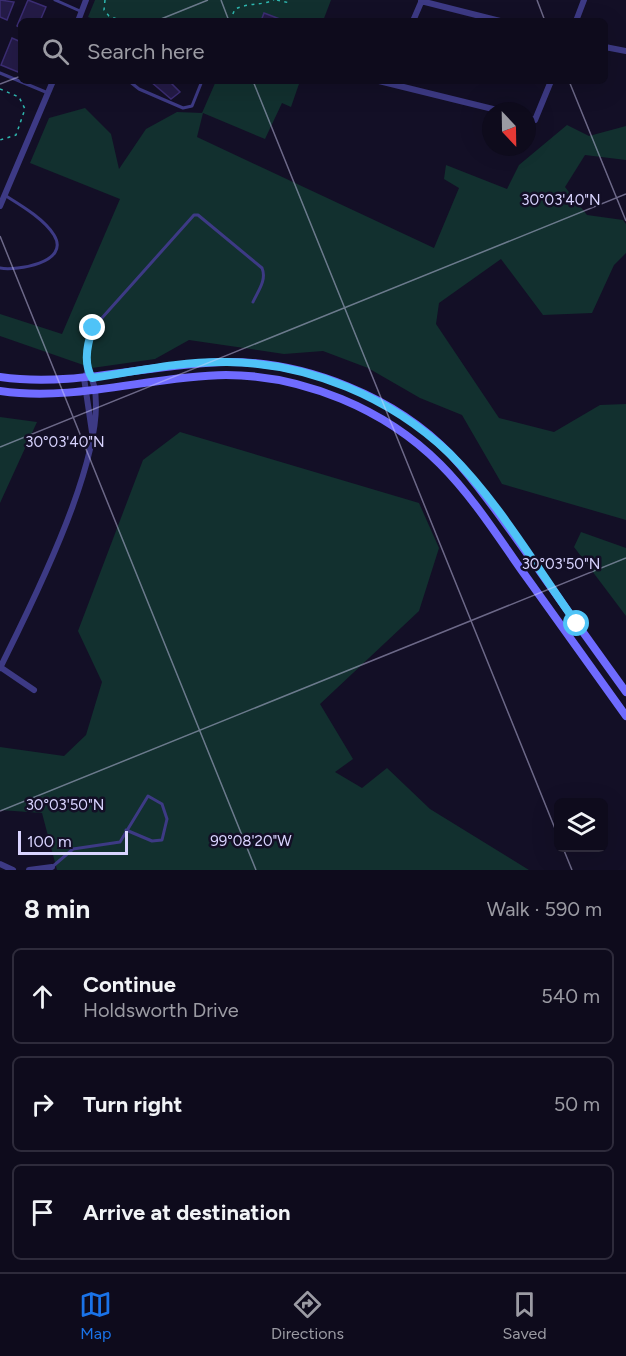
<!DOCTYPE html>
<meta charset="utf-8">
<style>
:root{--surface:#0e0b1c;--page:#171425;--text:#f1f3f6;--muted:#9b9ba3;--line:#2e2b3b;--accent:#1a73e8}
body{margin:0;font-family:Figtree,sans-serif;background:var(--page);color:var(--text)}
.controls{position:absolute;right:18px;bottom:18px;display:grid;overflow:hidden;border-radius:9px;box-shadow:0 6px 24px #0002}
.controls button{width:54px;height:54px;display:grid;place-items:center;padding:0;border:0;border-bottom:2px solid var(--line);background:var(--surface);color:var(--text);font:30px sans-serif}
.compass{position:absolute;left:482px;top:102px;width:54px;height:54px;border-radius:50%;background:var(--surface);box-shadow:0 6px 24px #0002;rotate:158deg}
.scale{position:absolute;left:18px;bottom:15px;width:110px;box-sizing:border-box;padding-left:6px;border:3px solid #d9d4ff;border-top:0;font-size:16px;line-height:21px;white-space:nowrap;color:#d9d4ff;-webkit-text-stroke:4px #130f26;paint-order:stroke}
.stop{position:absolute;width:18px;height:18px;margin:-14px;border:4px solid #4fc3f7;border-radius:50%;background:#fff}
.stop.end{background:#4fc3f7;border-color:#fff;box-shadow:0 2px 6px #0008}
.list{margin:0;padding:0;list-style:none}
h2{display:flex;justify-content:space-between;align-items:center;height:78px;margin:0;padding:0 24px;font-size:26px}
h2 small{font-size:20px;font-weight:400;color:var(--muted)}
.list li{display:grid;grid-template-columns:39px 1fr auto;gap:18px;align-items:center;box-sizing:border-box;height:96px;margin:0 12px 12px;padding:0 12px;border:2px solid var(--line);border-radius:9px}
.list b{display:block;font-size:22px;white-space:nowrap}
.list p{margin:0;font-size:20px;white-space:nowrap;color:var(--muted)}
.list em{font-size:20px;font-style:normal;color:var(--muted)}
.icon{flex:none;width:33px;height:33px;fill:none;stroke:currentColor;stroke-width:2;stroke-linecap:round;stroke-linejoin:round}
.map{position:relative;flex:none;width:626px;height:870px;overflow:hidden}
.search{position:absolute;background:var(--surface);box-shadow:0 6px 24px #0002;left:18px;right:18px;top:18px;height:66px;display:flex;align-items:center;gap:15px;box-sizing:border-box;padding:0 21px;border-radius:9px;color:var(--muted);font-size:22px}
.sheet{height:402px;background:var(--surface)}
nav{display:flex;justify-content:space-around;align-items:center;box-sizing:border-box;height:84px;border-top:2px solid var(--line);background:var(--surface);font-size:16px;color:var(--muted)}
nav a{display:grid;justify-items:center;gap:3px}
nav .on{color:var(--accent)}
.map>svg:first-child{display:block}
.green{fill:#12302f}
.building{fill:#241b47;stroke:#3b2d73;stroke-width:1.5}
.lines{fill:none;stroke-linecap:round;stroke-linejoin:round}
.path{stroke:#2fb8b0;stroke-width:1.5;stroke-dasharray:3 4.5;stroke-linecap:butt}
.lane{stroke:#3d3a85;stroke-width:3}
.street{stroke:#3d3a85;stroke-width:6}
.secondary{stroke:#6f6bff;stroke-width:8}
.route{stroke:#4fc3f7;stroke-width:8}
.ticks{fill:none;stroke:#d9d4ff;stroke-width:1.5;stroke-opacity:0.45}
.ticks-label{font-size:15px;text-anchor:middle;fill:#d9d4ff;stroke:#130f26;stroke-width:5;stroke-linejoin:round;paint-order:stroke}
</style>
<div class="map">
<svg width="626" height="870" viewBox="0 0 626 870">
<rect width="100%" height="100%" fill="#130f26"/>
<path class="green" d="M 95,0 L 331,0 L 323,21 L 98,21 L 88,17 Z
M 216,81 L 300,81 L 291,107 L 282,103 L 265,139 L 203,113 L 197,137 L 434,248 L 459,188 L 444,179 L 446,165 L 507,189 L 519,165 L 567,125 L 589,136 L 626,126 L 626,160 L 585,155 L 565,187 L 587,215 L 623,220 L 626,224 L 626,253 L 614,265 L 592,313 L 543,315 L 501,259 L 439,303 L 436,324 L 499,418 L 554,432 L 600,405 L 626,404 L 626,520 L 502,484 L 462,415 L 420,398 L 368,368 L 323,351 L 284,354 L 189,340 L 155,359 L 92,368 L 0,336 L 0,314 L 62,334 L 120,199 L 30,163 L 49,118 L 85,108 L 111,134 L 119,169 L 146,129 L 177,112 L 202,113 Z
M 0,417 L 37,422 L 0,503 Z
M 180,432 L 419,503 L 439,548 L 419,611 L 320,704 L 353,759 L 335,772 L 362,788 L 387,768 L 430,809 L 529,870 L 57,870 L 42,813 L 0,810 L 0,747 L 64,756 L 86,735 L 102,682 L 78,631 L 143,460 Z
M 581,532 L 626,548 L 626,616 L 574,547 Z"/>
<path class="building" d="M 0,0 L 14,2 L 7,20 L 0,17 Z
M 28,0 L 46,7 L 40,21 L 21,21 L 21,28 L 17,26 Z
M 264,13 L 285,21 L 261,21 Z
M 12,38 L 21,42 L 21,65 L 18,72 L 1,65 Z
M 150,81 L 169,81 L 180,92 L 171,99 Z"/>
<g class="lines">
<path class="path" d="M 105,0 L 104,10 L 109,16 L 122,21
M 277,0 L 290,3
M 230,21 L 235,9 C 251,2 260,6 274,0
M 0,89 L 19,97 L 25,109 L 16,135 L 0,140"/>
<path class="lane" d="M 55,0 L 80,11
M 0,73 L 48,93
M 129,81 L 139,89 L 183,108 L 192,106 L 202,81
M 0,268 C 16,271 71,263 54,235 C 44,219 22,206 6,196
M 88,369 L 87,352 L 93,328 L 194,215 L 198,215 L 262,268 C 267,280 258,291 253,302
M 52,867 L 73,849 L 120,842 L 148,796 L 162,804 L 167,819 L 162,840 L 152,841 L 126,830"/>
<path class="street" d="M 421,1 L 500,21
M 78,21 L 86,0
M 413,21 L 422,0
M 576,21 L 584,0
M 605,47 L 626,51
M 379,81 L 501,111
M 527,118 L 535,120 L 551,81
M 0,206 L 53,81
M 0,667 L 34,690
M 0,668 C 28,611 124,426 88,371 L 84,378 L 92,432
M 0,864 L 13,870
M 29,870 L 52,867"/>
<path class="secondary" d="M 0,377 C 76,388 150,363 226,362 C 305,361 396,397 451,455 C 482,489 507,526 534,563 C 564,606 595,649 626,692
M 0,391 C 76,402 150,376 226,375 C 303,375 385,409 440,464 C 473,497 498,537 525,575 C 559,622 592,669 626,716"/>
</g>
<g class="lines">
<path class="route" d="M 93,328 C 87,344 83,363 92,378 C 137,371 183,361 227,362 C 309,363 390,397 449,453 C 498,501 537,568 577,624"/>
</g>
<path class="ticks" d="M 221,0 L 229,21M 537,0 L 545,21M 156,21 L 208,0M 253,81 L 558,836M 569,81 L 626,221M 0,84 L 21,76M 0,236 L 256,870M 0,447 L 626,194M 0,811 L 626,558M 563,848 L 572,870"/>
<g class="ticks-label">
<text x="561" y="205">30°03'40"N</text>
<text x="65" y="447">30°03'40"N</text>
<text x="561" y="569">30°03'50"N</text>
<text x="65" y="810">30°03'50"N</text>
<text x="251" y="846">99°08'20"W</text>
</g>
</svg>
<div class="controls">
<button><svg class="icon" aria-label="layers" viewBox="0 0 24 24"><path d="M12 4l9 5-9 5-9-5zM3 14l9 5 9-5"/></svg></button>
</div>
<svg class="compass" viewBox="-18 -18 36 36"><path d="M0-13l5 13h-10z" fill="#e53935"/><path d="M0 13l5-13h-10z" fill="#9b9ba3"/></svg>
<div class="scale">100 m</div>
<div class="stop" style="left:577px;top:624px"></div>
<div class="stop end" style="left:93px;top:328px"></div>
<div class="search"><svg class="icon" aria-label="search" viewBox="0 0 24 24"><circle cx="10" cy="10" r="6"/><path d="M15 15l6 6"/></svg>Search here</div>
</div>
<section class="sheet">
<h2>8 min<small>Walk · 590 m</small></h2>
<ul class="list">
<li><svg class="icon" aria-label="ahead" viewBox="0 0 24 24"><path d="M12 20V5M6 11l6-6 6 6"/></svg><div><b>Continue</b><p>Holdsworth Drive</p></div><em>540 m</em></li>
<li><svg class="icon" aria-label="right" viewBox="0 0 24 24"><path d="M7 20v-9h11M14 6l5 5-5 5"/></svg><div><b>Turn right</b></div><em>50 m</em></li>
<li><svg class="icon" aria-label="arrive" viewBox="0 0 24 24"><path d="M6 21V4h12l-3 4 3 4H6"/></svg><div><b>Arrive at destination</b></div></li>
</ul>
</section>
<nav>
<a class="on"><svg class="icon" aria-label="map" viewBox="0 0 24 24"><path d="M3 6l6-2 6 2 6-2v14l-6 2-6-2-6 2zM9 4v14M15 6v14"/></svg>Map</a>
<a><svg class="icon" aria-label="directions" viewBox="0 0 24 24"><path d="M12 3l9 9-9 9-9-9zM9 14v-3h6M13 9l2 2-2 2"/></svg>Directions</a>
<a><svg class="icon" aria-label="saved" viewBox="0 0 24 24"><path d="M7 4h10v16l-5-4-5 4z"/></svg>Saved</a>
</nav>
